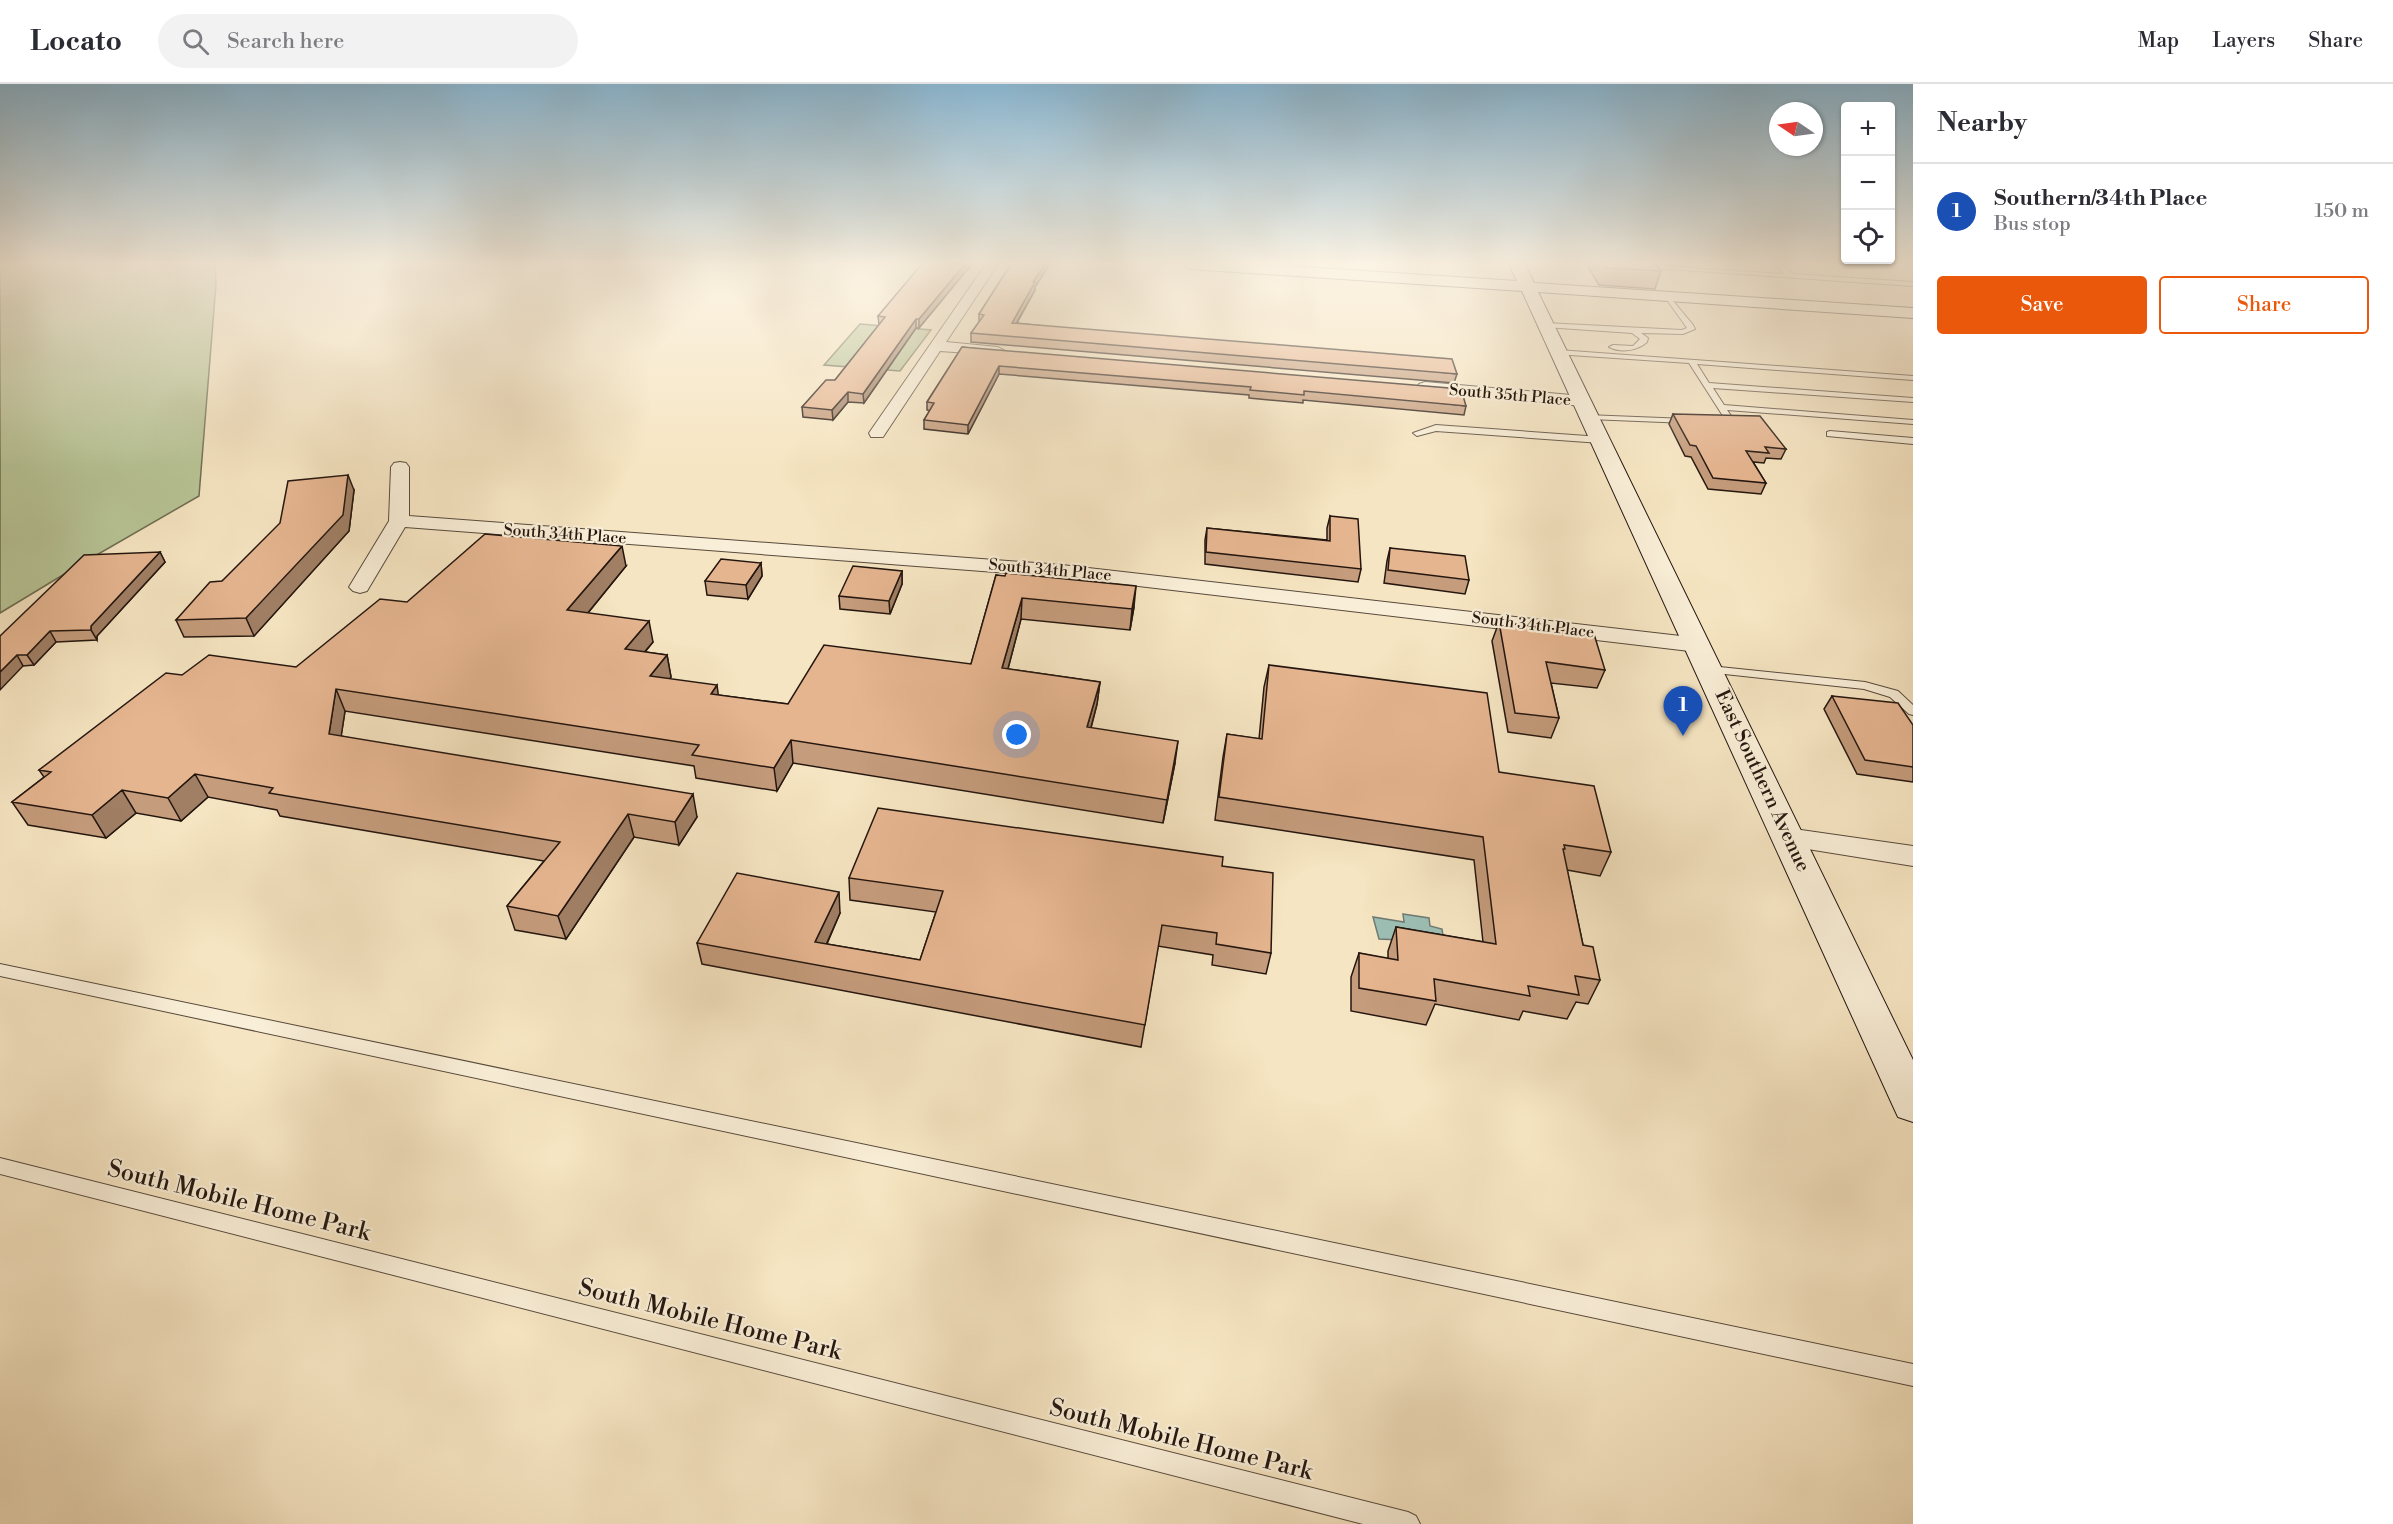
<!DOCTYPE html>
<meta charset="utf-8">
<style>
:root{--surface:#fff;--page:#f2f2f3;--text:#2b2b33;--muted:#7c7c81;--line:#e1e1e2;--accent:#ea580c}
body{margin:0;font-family:"Libre Bodoni",serif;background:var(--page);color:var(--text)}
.controls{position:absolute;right:18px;top:18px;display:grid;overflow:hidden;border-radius:6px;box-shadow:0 2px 4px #0004}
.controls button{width:54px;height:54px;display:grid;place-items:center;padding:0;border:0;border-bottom:2px solid var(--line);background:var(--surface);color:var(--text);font:30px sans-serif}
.compass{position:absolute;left:1769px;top:18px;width:54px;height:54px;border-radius:50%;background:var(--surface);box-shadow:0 2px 4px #0004;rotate:283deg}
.you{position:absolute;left:1017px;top:651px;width:21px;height:21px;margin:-15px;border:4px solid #fff;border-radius:50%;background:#1a73e8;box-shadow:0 0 0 9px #1a73e833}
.badge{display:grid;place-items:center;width:39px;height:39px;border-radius:50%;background:var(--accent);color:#fff;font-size:20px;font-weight:700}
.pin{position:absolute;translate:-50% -50px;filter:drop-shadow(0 2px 3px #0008)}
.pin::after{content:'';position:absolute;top:32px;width:21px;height:18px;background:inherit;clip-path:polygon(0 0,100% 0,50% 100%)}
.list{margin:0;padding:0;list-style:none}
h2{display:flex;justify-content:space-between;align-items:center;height:78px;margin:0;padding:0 24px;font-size:26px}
h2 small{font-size:20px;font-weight:400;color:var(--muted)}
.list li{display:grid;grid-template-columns:39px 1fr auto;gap:18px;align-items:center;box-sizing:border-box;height:96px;padding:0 24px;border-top:2px solid var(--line)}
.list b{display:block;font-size:22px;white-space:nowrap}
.list p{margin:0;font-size:20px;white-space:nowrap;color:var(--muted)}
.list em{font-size:20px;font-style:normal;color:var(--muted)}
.actions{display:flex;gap:12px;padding:18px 24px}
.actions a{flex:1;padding:14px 0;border:2px solid var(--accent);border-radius:6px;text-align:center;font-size:21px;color:var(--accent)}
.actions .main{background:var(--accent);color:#fff}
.icon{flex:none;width:33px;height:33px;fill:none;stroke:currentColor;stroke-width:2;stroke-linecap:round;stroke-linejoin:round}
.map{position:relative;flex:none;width:1913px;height:1440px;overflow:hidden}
header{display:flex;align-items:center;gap:36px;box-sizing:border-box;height:84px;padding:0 30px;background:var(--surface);border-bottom:2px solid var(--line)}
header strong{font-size:28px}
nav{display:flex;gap:33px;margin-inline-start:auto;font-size:21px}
.search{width:420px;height:54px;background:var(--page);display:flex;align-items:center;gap:15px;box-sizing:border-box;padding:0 21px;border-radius:33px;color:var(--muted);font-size:22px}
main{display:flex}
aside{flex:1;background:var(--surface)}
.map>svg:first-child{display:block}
.green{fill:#b8c597;stroke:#6e6e53;stroke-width:1.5}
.water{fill:#9dbfb5;stroke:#6d7b73;stroke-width:1.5}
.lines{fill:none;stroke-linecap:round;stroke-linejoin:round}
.lane-casing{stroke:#584a3c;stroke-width:2}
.street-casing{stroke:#584a3c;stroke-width:2}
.secondary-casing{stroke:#24160f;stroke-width:2}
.lane{fill:#f9eed7;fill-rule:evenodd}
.street{fill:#f9eed7;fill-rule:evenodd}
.secondary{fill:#f9eed7;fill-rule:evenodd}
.wall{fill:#c59c7c;stroke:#24160f;stroke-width:1.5}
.shaded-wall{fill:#a07f65;stroke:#24160f;stroke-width:1.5}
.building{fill:#e5b590;stroke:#24160f;stroke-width:1.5}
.labels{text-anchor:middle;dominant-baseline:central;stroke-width:4.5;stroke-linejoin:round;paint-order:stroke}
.far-street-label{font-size:16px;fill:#24160f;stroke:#f9eed7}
.street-label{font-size:20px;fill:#24160f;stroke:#f9eed7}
.near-street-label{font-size:24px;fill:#24160f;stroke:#f9eed7}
</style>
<header>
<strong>Locato</strong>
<div class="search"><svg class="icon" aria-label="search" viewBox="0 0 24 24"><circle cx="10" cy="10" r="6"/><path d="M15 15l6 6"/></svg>Search here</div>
<nav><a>Map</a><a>Layers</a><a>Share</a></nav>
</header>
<main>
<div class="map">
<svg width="1913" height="1440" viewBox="0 0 1913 1440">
<rect width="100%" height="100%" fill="#f6e5c2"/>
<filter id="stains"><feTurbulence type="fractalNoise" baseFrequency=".00333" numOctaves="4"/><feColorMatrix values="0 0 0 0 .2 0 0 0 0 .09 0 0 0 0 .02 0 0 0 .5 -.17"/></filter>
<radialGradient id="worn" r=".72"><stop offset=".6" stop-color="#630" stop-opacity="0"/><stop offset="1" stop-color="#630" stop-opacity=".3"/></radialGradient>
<path class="green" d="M 0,180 L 215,180 L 216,200 L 199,412 L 81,480 L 0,529 Z
M 860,240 L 931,246 L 900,287 L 824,281 Z"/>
<path class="water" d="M 1403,830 L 1429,834 L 1430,842 L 1442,845 L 1444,858 L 1379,855 L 1373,833 L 1404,838 Z"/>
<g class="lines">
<defs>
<path id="lane" d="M 0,180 L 14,180 L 0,184 Z
M 1774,180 L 1781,180 L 1793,190 L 1913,198 L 1913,202 L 1639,183 L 1642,181 L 1785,190 Z
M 1668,211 L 1693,241 L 1695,245 L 1683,250 L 1641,249 L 1648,254 L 1647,258 C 1637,267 1621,269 1609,263 L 1613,261 L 1633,262 L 1640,255 L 1632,249 L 1545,243 L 1541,241 L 1545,239 L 1682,246 L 1687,244 L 1665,213 Z
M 1558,266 L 1913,292 L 1913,296 L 1697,280 L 1709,299 L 1913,314 L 1913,318 L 1713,304 L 1724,321 L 1913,336 L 1913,340 L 1727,326 L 1732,333 L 1731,335 L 1712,340 L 1708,338 L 1709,336 L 1723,332 L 1689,279 L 1555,270 L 1554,268 Z
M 1586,331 L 1687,335 L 1691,337 L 1687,339 L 1589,335 L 1586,335 Z
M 1436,341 L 1601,353 L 1605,356 L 1601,359 L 1436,347 L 1417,352 L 1413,349 Z
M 1830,347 L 1913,354 L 1913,360 L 1827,352 L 1827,348 Z
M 1710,582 L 1865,598 L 1898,607 L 1913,621 L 1913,631 L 1909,630 L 1890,613 L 1864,605 L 1706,588 L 1704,586 L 1706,584 Z
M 0,880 L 1913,1280 L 1913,1302 L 0,892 Z
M 0,1074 L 1408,1428 L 1416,1432 L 1420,1440 L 1363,1440 L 0,1090 Z"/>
<path id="street" d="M 986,180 L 998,180 L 946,258 L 998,263 L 1005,267 L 998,271 L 940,267 L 883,353 L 871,353 L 869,349 Z
M 1425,298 L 1582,312 L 1590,317 L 1582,322 L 1419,306 L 1417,303 L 1419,300 Z
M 400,378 L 406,379 L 409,383 L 409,432 L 1062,481 L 1698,554 L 1706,556 L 1709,561 L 1706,566 L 1698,568 L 1062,493 L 405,443 L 367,507 L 360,509 L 353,507 L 349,503 L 389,437 L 391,383 L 394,379 Z
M 1787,744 L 1913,762 L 1913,782 L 1777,760 L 1773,753 L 1777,746 Z"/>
<path id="secondary" d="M 1181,180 L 1257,180 L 1517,197 L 1509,180 L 1525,180 L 1534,199 L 1913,224 L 1913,234 L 1538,208 L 1913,976 L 1913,1038 L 1898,1033 L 1892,1020 L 1522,207 L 1189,185 Z"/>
</defs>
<use href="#lane" class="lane-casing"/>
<use href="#street" class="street-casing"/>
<use href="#secondary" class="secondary-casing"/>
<use href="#lane" class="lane"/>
<use href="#street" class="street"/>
<use href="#secondary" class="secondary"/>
</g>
<path class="wall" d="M 1011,180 L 1050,180 L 1035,203 L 1035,206 L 1017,239 L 1457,290 L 1454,299 L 971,258 L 971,249 L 979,238 L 979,230 Z
M 1586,180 L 1686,180 L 1685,182 L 1656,180 L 1661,187 L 1655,205 L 1599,201 Z
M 971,181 L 919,244 L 916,244 L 864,319 L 848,318 L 833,336 L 803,333 L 802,323 L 835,296 L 879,241 L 878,232 Z
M 962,263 L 1466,322 L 1464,331 L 1303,316 L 1303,319 L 1249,314 L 1249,311 L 999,290 L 968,350 L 924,345 L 924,336 L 930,327 L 927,326 L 927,318 Z
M 1673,330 L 1786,365 L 1781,375 L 1766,374 L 1764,379 L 1753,378 L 1766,399 L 1761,410 L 1708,405 L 1691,373 L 1685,372 L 1669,340 Z
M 354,406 L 349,447 L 254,552 L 184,553 L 176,536 L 222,497 Z
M 1330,432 L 1361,485 L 1358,498 L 1205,480 L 1205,456 L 1207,444 L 1327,456 L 1327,444 Z
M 1390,464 L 1469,496 L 1465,510 L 1384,499 L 1387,477 Z
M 160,468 L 165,478 L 97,552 L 97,556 L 56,558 L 34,581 L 23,582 L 0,552 Z
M 761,479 L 762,492 L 748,515 L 707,511 L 705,497 Z
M 626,482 L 588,529 L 653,558 L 645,568 L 667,571 L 671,593 L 669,595 L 718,611 L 788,620 L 971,580 L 996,491 L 1134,523 L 1130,546 L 1021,535 L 1008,585 L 1100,598 L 1097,620 L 1091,644 L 1175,679 L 1163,739 L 793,679 L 777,707 L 696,694 L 694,682 L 345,627 L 341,652 L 697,733 L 679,761 L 634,753 L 566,855 L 515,846 L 507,822 L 544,777 L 280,732 L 277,726 L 208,713 L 181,737 L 136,729 L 106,754 L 28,741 L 12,718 L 44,693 L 39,686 L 182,591 L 296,583 Z
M 902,487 L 902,500 L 890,530 L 840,525 L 839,512 Z
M 1499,538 L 1605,586 L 1597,604 L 1551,599 L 1559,634 L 1551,654 L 1508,648 L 1492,557 Z
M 1269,581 L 1499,688 L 1611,768 L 1600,792 L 1567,786 L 1583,861 L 1600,896 L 1588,920 L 1576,918 L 1567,935 L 1523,927 L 1519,936 L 1435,920 L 1426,941 L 1351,927 L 1351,893 L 1359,869 L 1388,875 L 1388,867 L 1396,843 L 1483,858 L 1474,776 L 1215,736 L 1223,673 L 1227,650 L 1259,655 L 1264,603 Z
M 1832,612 L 1913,641 L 1913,698 L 1857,690 L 1824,625 Z
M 1222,782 L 1271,869 L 1266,890 L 1212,881 L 1213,871 L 1158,862 L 1141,963 L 702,880 L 697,859 L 840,829 L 827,860 L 920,876 L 936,828 L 850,816 L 849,794 Z"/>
<path class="shaded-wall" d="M 965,180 L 971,180 L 971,181 L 919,244 L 919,235 Z
M 1045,180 L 1050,180 L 1035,203 L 1035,206 L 1012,247 L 1012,239 L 1033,198 Z
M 916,235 L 916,244 L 864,319 L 863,310 Z
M 999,282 L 999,290 L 968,350 L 968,341 Z
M 848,308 L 848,318 L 833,336 L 832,326 Z
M 348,391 L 354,406 L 349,447 L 254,552 L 246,534 Z
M 622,462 L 626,482 L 573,547 L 567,526 Z
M 160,468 L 165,478 L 97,552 L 97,556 L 91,546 L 91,542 Z
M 761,479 L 762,492 L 748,515 L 746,501 Z
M 902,487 L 902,500 L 890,530 L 889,517 Z
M 1136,502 L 1134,523 L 1130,546 L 1132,525 Z
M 1022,514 L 1021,535 L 1002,607 L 1002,584 Z
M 649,537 L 653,558 L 629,586 L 625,565 Z
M 50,547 L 56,558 L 34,581 L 27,571 Z
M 17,571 L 23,582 L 0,606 L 0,588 Z
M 667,571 L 671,593 L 654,614 L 650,592 Z
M 1100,598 L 1097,620 L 1085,666 L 1087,643 Z
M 717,601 L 720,624 L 711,610 Z
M 336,605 L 345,627 L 338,673 L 329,650 Z
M 791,656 L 793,679 L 777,707 L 774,684 Z
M 1178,657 L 1175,679 L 1163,739 L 1167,716 Z
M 195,690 L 208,713 L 181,737 L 168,714 Z
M 122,706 L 136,729 L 106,754 L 92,731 Z
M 693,710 L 697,733 L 679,761 L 675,738 Z
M 628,730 L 634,753 L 566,855 L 558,832 Z
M 839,808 L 840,829 L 818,879 L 815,858 Z"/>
<path class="building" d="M 926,180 L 965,180 L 919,235 L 916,235 L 863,310 L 848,308 L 832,326 L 802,323 L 826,296 L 835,296 L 885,233 L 878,232 L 921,181 Z
M 1011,180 L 1045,180 L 1033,198 L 1035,198 L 1012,239 L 1452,275 L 1457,290 L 971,249 L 984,231 L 979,230 Z
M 1602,180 L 1655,180 L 1661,187 L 1605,184 Z
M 962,263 L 1461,305 L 1466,322 L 1304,307 L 1304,311 L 1250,306 L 1251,303 L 999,282 L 968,341 L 924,336 L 934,319 L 927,318 Z
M 1673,330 L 1760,332 L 1786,365 L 1765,363 L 1769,369 L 1746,367 L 1766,399 L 1713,394 L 1696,362 L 1690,361 Z
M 348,391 L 343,431 L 246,534 L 176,536 L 210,498 L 222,497 L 280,439 L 288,397 Z
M 1330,432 L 1358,435 L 1361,485 L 1206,468 L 1207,444 L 1330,457 Z
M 485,450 L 622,462 L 567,526 L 649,537 L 625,565 L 667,571 L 650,592 L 717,601 L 711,610 L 788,620 L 824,561 L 971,580 L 996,491 L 1005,492 L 1006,489 L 1136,502 L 1132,525 L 1022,514 L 1002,584 L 1100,598 L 1087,643 L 1178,657 L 1167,716 L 791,656 L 774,684 L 692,671 L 699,661 L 336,605 L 329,650 L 693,710 L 675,738 L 628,730 L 558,832 L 507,822 L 560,758 L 269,709 L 273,704 L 195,690 L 168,714 L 122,706 L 92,731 L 12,718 L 51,688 L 39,686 L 166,589 L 182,591 L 209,571 L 296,583 L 380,515 L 407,518 Z
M 1390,464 L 1465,472 L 1469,496 L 1388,486 Z
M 160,468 L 91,542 L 91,546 L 50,547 L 27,571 L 17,571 L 0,588 L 0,552 L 84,471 Z
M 721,475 L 761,479 L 746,501 L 705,497 Z
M 853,482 L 902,487 L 889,517 L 839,512 Z
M 1499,538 L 1594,550 L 1605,586 L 1546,578 L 1559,634 L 1515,629 Z
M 1269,581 L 1487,609 L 1499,688 L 1594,702 L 1611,768 L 1564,761 L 1565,765 L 1563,765 L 1583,861 L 1593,863 L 1600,896 L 1575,892 L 1579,911 L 1528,902 L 1530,912 L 1434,895 L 1436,917 L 1359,904 L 1359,869 L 1398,876 L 1396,843 L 1496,860 L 1483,753 L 1219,713 L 1227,650 L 1262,655 Z
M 1832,612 L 1898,619 L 1913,641 L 1913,683 L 1865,676 Z
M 878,724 L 1223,773 L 1222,782 L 1273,789 L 1271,869 L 1216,860 L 1217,849 L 1162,841 L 1145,941 L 697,859 L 737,789 L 839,808 L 815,858 L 920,876 L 943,807 L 849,794 Z"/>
<linearGradient id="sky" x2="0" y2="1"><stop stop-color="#8ab8d4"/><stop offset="0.47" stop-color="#fbf3e4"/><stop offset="1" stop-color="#fbf3e4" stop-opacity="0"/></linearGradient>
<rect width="1913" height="382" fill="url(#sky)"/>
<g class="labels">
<g class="far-street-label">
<text transform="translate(1510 311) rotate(5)">South 35th Place</text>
<text transform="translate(565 450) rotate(4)">South 34th Place</text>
<text transform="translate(1050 486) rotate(5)">South 34th Place</text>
<text transform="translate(1533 541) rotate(7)">South 34th Place</text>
</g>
<g class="street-label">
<text transform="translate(1762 697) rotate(65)">East Southern Avenue</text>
</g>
<g class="near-street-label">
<text transform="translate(239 1117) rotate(14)">South Mobile Home Park</text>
<text transform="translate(710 1236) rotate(14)">South Mobile Home Park</text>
<text transform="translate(1181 1356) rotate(14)">South Mobile Home Park</text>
</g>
</g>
<rect width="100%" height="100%" filter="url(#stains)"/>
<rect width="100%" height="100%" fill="url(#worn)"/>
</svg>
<div class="controls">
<button>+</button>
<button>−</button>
<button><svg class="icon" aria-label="locate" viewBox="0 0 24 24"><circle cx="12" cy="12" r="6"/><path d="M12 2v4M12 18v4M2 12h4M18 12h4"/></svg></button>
</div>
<svg class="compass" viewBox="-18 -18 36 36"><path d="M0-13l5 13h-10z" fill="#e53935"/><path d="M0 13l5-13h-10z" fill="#7c7c81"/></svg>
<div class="you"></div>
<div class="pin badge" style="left:1683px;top:652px;background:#1a4fb4">1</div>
</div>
<aside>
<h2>Nearby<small></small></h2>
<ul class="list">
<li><span class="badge" style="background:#1a4fb4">1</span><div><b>Southern/34th Place</b><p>Bus stop</p></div><em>150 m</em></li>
</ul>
<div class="actions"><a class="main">Save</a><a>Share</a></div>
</aside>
</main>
